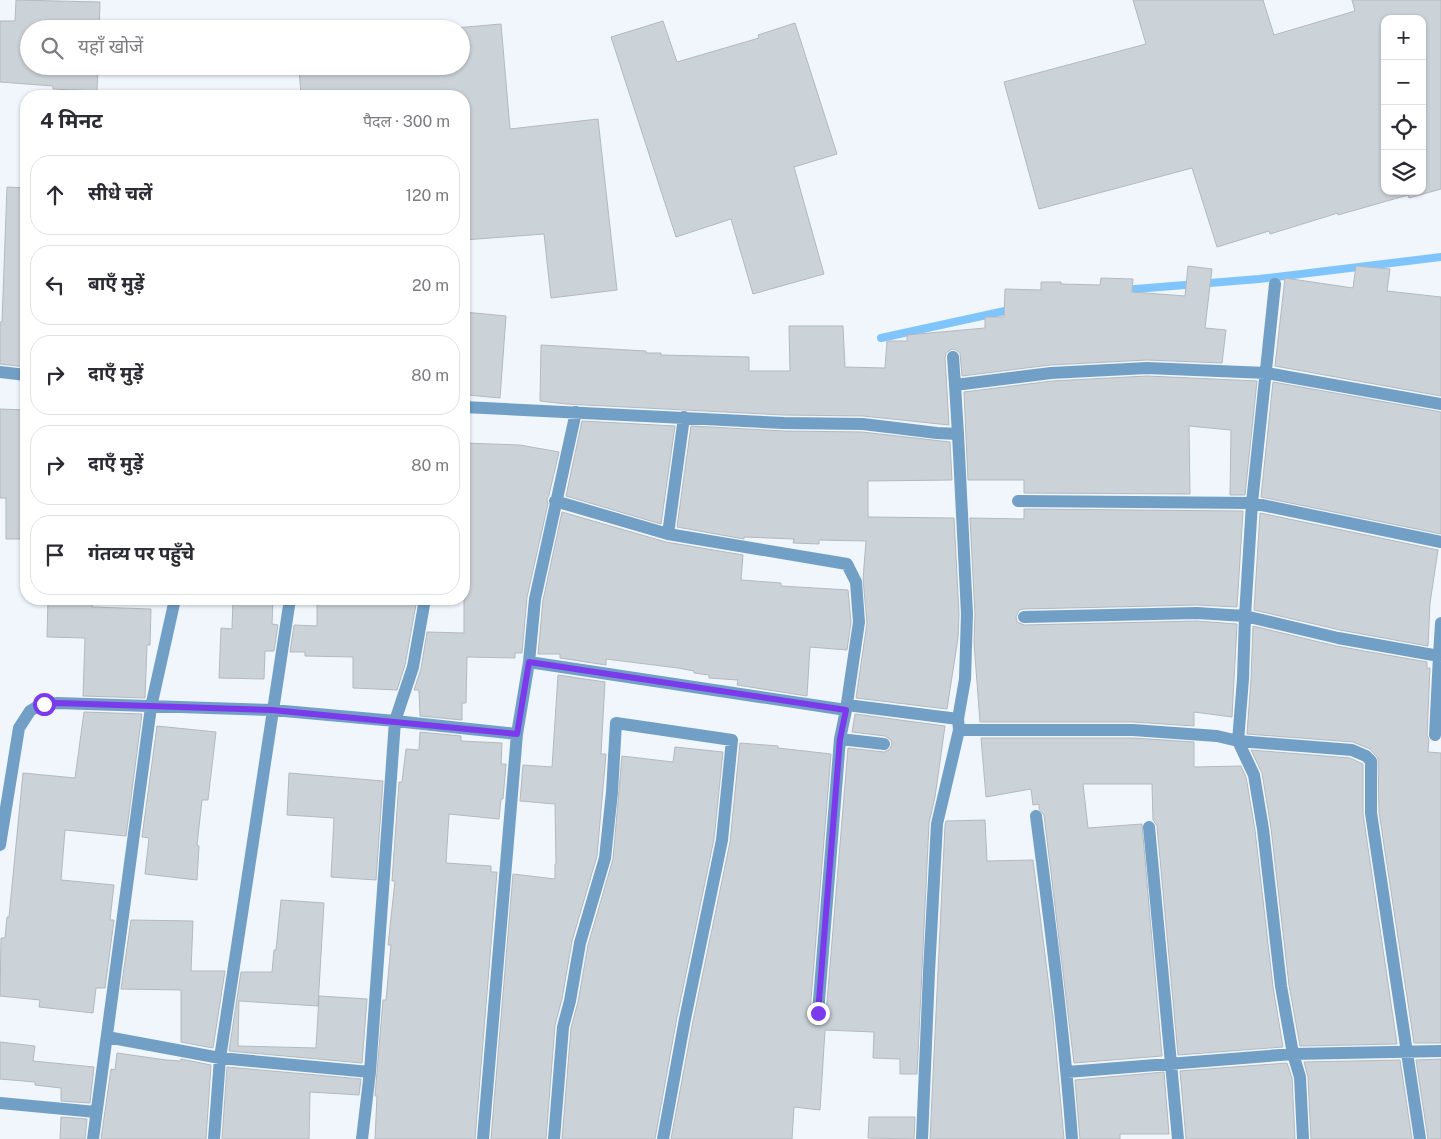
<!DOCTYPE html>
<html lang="hi">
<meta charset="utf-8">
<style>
:root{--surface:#fff;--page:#f7f7f7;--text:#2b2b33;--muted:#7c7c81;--line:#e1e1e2}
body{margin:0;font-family:"Public Sans","Noto Sans Devanagari",sans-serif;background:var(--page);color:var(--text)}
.controls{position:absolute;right:15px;top:15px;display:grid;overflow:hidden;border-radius:10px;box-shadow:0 1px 4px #0004}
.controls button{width:45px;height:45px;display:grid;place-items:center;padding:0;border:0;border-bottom:1px solid var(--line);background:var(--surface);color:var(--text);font:25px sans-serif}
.stop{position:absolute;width:15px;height:15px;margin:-11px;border:4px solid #7c3aed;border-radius:50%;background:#fff}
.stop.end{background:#7c3aed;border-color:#fff;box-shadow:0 1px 5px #0008}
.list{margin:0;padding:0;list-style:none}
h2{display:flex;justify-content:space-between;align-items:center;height:65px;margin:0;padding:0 20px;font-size:21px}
h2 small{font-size:16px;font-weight:400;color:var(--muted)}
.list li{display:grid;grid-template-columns:32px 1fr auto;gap:15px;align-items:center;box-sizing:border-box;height:80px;margin:0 10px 10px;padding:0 10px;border:1px solid var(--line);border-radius:20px}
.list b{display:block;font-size:19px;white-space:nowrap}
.list em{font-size:16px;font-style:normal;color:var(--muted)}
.icon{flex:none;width:28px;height:28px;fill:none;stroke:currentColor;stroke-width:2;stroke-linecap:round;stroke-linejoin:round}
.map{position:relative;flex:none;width:1441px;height:1139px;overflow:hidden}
.search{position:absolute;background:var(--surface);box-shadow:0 1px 4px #0004;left:20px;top:20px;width:450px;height:55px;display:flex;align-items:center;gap:12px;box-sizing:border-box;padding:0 18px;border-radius:28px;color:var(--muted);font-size:19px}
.panel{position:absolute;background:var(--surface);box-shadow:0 1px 4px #0004;left:20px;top:90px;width:450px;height:515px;border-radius:20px}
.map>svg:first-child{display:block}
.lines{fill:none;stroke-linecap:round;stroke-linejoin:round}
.stream{stroke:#7fc5fc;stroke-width:8}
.building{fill:#ccd3d8;stroke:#b3b9bf;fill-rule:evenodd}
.street{stroke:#719fc5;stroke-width:12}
.route{stroke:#7c3aed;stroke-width:6}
</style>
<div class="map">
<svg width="1441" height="1139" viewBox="0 0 1441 1139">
<rect width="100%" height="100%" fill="#f0f6fc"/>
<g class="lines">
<path class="stream" d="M 1123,290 L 1259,279 L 1441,257
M 881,338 L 1014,309"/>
</g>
<path class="building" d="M 16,0 L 100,2 L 99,29 L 29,29 L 29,66 L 98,66 L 97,91 L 53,89 L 53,86 L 0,82 L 0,21 L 15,21 Z
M 1133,0 L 1263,0 L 1274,35 L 1355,11 L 1352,0 L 1441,0 L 1441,189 L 1409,198 L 1408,195 L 1338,215 L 1338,213 L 1270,234 L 1269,231 L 1217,247 L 1192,168 L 1039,209 L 1004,82 L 1146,44 ZM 1385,19 L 1422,19 L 1422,191 L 1385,191 Z
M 663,21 L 677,62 L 759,38 L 758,35 L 795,23 L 837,154 L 794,167 L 824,274 L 753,294 L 731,219 L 676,237 L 611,37 Z
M 501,24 L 510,129 L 598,119 L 617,290 L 551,298 L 544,234 L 464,240 L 464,96 L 301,96 L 299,66 L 461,66 L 461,29 L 443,29 Z
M 7,187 L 26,188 L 26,367 L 0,364 L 0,322 L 2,322 Z
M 1188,266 L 1212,269 L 1205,328 L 1226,330 L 1222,363 L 1147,360 L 1050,365 L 962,376 L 960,353 L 956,350 L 952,349 L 946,353 L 945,358 L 949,425 L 863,416 L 784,415 L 566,404 L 540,401 L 541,345 L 646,351 L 646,353 L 661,353 L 661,355 L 749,357 L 749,371 L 790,371 L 789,326 L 843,326 L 845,367 L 885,368 L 887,341 L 907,341 L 907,335 L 985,328 L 985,317 L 1004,317 L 1005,289 L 1041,290 L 1041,282 L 1061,282 L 1061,284 L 1100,285 L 1101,278 L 1133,279 L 1132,292 L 1185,296 Z
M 1356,266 L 1390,269 L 1387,291 L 1441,297 L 1441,396 L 1275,366 L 1285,278 L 1353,288 Z
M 464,312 L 506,316 L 500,398 L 468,395 L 468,394 L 464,393 Z
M 1147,376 L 1257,381 L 1245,495 L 1230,495 L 1231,430 L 1189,426 L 1190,494 L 1024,493 L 1024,480 L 968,480 L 964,392 L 1052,381 Z
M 1273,382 L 1441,412 L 1441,534 L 1261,497 Z
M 0,409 L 26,410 L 24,479 L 26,479 L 26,539 L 6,539 L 6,498 L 0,498 Z
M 582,421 L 675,426 L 661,524 L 566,496 Z
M 691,426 L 784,431 L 862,432 L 950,442 L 952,480 L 868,481 L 868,517 L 954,518 L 959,614 L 958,638 L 947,709 L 856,698 L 867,623 L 863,579 L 866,541 L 819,540 L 819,544 L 793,543 L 794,539 L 744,537 L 744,539 L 677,527 Z
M 464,443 L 520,445 L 559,452 L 549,495 L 547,499 L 548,504 L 527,597 L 522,653 L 515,653 L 515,658 L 467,657 L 466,703 L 462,703 L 462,720 L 420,716 L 419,690 L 414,690 L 421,669 L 427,632 L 464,633 Z
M 1024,509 L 1243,511 L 1237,607 L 1197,605 L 1024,609 L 1019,610 L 1016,617 L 1017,622 L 1024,625 L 1197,621 L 1237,624 L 1232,717 L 1194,712 L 1194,726 L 1133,722 L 980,722 L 974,643 L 975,614 L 970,518 L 1024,519 Z
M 562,512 L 666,542 L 743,555 L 741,580 L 781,583 L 781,586 L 848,590 L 851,622 L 847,650 L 810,647 L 807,696 L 737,685 L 738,680 L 709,678 L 709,675 L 694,673 L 694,671 L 678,668 L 606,659 L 606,665 L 560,658 L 560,654 L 538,654 L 543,600 Z
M 1260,513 L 1438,550 L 1430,603 L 1428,646 L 1340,630 L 1254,610 Z
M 48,599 L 93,599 L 92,607 L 151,609 L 150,645 L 147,645 L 145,698 L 83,696 L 85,638 L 47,637 Z
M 233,599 L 273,599 L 272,624 L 278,625 L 274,651 L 265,651 L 264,679 L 219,678 L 221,628 L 232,629 Z
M 317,599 L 417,599 L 405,665 L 397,690 L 353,688 L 353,657 L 305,656 L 305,652 L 290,652 L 294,625 L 317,626 Z
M 1253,626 L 1336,646 L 1427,662 L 1427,668 L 1430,668 L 1427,735 L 1429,740 L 1428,752 L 1441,753 L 1441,1043 L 1414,1043 L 1379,812 L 1378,758 L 1370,749 L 1353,742 L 1247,734 L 1251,679 Z
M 558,675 L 605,682 L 601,754 L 606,754 L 597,856 L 572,941 L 562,999 L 555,1025 L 546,1139 L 491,1139 L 513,874 L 555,879 L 555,864 L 556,864 L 555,804 L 520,801 L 523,765 L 552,767 Z
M 84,712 L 142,714 L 126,836 L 65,830 L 61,880 L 114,885 L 110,920 L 114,920 L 105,988 L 96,988 L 93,1013 L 39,1007 L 40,1000 L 0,996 L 1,938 L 5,938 L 7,917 L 9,917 L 23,773 L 75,778 Z
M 855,714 L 945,726 L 935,797 L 929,823 L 917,1074 L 900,1074 L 900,1059 L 873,1058 L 874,1032 L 825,1030 L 820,1110 L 794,1107 L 792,1139 L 671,1139 L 693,1021 L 730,842 L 740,743 L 778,746 L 778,748 L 831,754 L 810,1012 L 813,1019 L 821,1020 L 826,1014 L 848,748 L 884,752 L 890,749 L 892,744 L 891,740 L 885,736 L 852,732 Z
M 157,726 L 216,732 L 208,800 L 202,800 L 197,845 L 199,846 L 197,880 L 145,874 L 149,838 L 142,837 Z
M 420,732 L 461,736 L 461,741 L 502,743 L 501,764 L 506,764 L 503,799 L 501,799 L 499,819 L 449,814 L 446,863 L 491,866 L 491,872 L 497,872 L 475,1139 L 375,1139 L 377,1096 L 375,1096 L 383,1000 L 386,1000 L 391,945 L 388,945 L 395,881 L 392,881 L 399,782 L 402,782 L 406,749 L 419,750 Z
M 981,738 L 1133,738 L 1194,742 L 1194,767 L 1241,766 L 1246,777 L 1255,830 L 1273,987 L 1283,1047 L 1178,1055 L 1157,826 L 1153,820 L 1152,784 L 1083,784 L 1088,828 L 1142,824 L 1162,1056 L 1074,1063 L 1044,815 L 1039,809 L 1039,804 L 1033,805 L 1031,789 L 986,797 Z
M 675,747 L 723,752 L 714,839 L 677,1017 L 655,1139 L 562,1139 L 571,1028 L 578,1002 L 588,945 L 613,859 L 622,756 L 673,762 Z
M 1251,750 L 1350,758 L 1363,764 L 1363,814 L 1397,1044 L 1300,1046 L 1289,985 L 1271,828 L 1262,773 Z
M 289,773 L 383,781 L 376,880 L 331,877 L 334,818 L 287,815 Z
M 985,820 L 987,861 L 1033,860 L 1053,1018 L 1064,1139 L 930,1139 L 945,825 L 946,821 Z
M 281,900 L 324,903 L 318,1006 L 239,1001 L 238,1046 L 316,1048 L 319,996 L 367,999 L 362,1063 L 229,1051 L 241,972 L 272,972 L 274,950 L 276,950 Z
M 131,920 L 193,921 L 191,971 L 225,971 L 213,1048 L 181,1042 L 181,990 L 121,989 Z
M 0,1042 L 35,1046 L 33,1061 L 94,1067 L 90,1103 L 61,1101 L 61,1088 L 35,1085 L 35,1082 L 0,1079 Z
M 117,1053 L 166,1060 L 181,1061 L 181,1059 L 211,1065 L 206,1139 L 101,1139 L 111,1069 L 115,1070 Z
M 1441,1059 L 1441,1139 L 1428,1139 L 1416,1060 Z
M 1400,1060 L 1412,1139 L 1311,1139 L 1308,1077 L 1304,1062 Z
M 1287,1063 L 1292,1078 L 1295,1139 L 1186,1139 L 1180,1071 Z
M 227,1067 L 361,1079 L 359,1095 L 310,1092 L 309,1139 L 222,1139 Z
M 1164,1072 L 1169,1134 L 1120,1134 L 1120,1139 L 1080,1139 L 1075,1080 Z
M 61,1117 L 87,1119 L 85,1139 L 60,1139 Z
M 869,1117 L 915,1117 L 914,1139 L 868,1138 Z"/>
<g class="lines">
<path class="street" d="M 1275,284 L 1252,503 L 1245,616 L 1338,638 L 1439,656 L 1441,623
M 953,357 L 955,385
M 0,372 L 26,375
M 464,407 L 784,423 L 863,424 L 937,433 L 958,434 L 955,385 L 1051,373 L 1147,368 L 1266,373 L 1441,404
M 555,501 L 668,534 L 847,564 L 856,582 L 859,622 L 846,710
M 1018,501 L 1252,503 L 1441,542
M 668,534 L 684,417
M 1024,617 L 1197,613 L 1245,616 L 1243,679 L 1238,741 L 1254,775 L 1263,829 L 1281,986 L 1293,1054 L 1300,1077 L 1303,1139
M 529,662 L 846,710 L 840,739
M 847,705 L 958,719
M 959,730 L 1133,730 L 1217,736 L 1238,741 L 1352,750 L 1366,756 L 1371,761 L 1371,813 L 1420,1139
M 1435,735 L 1439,656
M 1036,816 C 1050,923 1064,1031 1072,1139
M 1149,827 L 1178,1139
M 0,845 L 19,728 L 30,711 L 38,706 L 57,703 L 273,710 L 395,721 L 413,667 L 425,599
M 818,1013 L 840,739 L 884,744
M 107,1037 L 220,1058 L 370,1072
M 1067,1072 L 1293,1054 L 1441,1051
M 0,1103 L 96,1112
M 93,1139 L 151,707 L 175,599
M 214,1139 L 220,1058 L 290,599
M 362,1139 L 370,1072 L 395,721 L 517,734
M 483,1139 L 517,734 L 529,662 L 535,599 L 576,412
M 554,1139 L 563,1027 L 570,1001 L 580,943 L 605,858 L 612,792 L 616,723 L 732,740 L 722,840 L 685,1019 L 663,1139
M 922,1139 L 929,972 L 937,824 L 959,730 L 958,719 L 965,679 L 967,614 L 958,434"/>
</g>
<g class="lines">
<path class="route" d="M 44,704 L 57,703 L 272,710 L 517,734 L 529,662 L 846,710 L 840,739 L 818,1013"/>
</g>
</svg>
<div class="controls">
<button>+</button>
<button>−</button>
<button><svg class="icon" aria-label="locate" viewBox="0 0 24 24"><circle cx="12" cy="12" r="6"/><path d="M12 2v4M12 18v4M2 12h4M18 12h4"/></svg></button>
<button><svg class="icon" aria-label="layers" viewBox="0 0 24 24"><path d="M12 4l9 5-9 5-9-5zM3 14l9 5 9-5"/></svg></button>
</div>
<div class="stop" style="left:44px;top:704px"></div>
<div class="stop end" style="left:818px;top:1013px"></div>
<div class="search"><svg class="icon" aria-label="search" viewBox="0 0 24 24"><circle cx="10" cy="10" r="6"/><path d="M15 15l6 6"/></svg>यहाँ खोजें</div>
<section class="panel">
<h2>4 मिनट<small>पैदल · 300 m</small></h2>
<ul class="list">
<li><svg class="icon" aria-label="ahead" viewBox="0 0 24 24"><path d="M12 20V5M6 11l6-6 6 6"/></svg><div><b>सीधे चलें</b></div><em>120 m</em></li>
<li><svg class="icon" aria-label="left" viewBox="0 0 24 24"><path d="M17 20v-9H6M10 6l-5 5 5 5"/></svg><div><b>बाएँ मुड़ें</b></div><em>20 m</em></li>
<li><svg class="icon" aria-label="right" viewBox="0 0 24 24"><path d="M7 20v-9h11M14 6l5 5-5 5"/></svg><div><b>दाएँ मुड़ें</b></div><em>80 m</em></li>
<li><svg class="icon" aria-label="right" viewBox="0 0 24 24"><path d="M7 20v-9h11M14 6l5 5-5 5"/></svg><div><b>दाएँ मुड़ें</b></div><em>80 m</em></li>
<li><svg class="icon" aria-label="arrive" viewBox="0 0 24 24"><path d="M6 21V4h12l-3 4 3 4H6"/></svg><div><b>गंतव्य पर पहुँचे</b></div></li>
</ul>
</section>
</div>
